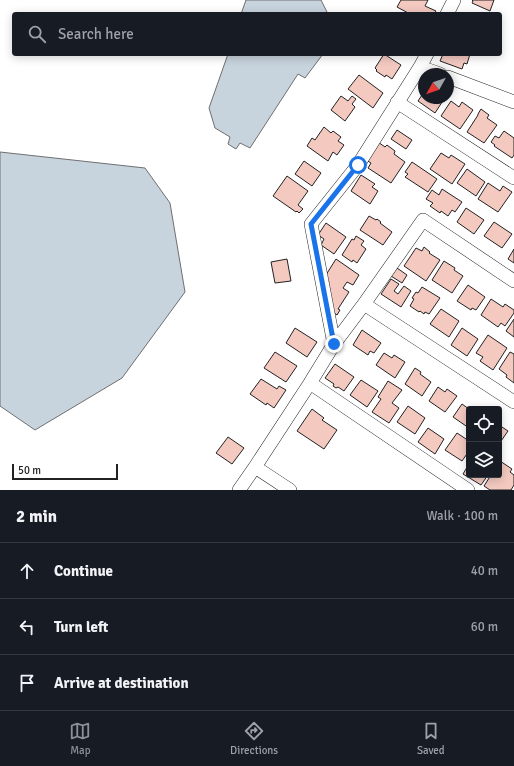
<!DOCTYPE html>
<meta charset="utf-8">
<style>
:root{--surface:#171b24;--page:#20242c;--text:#f1f3f6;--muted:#9ea1a6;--line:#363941;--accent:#8c9099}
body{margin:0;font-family:Signika,sans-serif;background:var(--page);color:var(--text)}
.controls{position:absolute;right:12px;bottom:12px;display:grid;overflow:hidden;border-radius:4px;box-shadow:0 2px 10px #0003}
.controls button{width:36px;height:36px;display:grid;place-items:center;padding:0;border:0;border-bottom:1px solid var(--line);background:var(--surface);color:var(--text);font:20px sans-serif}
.compass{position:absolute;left:418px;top:68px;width:36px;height:36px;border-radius:50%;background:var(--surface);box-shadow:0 2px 10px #0003;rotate:230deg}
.scale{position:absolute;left:12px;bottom:10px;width:106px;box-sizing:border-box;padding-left:4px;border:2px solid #222;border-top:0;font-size:11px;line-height:14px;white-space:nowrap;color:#222;-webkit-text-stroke:3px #fff;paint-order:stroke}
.stop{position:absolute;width:12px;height:12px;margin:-9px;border:3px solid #1a73e8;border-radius:50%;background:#fff}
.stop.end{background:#1a73e8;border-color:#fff;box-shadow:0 1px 4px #0008}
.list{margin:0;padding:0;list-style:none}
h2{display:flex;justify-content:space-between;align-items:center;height:52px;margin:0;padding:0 16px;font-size:17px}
h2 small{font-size:13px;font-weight:400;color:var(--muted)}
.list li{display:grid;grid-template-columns:26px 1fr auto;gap:12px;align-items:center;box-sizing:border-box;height:56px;padding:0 16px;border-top:1px solid var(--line)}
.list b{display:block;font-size:15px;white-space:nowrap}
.list em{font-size:13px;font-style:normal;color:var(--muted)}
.icon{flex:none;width:22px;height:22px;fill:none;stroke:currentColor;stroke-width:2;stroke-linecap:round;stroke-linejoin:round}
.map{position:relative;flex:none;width:514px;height:490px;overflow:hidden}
.search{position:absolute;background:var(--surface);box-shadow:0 2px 10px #0003;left:12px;right:12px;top:12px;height:44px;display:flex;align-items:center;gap:10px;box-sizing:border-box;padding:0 14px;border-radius:4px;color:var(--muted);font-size:15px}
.sheet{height:220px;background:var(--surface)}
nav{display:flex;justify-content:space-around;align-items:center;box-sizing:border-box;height:56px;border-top:1px solid var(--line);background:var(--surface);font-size:11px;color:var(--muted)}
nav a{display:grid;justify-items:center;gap:2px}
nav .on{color:var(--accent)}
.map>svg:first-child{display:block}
.water{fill:#c7d3dd;stroke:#6f6f6f}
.building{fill:#f3c9c0;stroke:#222}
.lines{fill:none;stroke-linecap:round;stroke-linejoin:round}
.street-casing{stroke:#222;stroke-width:14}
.street{stroke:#fff;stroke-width:13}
.route{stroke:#1a73e8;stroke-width:5}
</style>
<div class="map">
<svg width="514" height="490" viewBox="0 0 514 490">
<rect width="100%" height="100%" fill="#fff"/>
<path class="water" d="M 246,0 L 321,0 L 328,14 L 241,14 Z
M 228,54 L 323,54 L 305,78 L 298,74 L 250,148 L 240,143 L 236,149 L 228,144 L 230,137 L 215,128 L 209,108 Z
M 0,152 L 145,168 L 170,203 L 185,292 L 122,378 L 35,430 L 0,406 Z"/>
<path class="building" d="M 401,0 L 428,0 L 425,6 L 436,11 L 434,14 L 410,14 L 397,7 Z
M 472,0 L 494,0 L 490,11 L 472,3 L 473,1 Z
M 384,54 L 401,65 L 392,79 L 386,75 L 385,77 L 376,71 L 377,70 L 375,68 Z
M 443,54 L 470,54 L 467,64 L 464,63 L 462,69 L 440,61 Z
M 359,75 L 383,93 L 373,108 L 348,89 Z
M 424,92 L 424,98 L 443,98 L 444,99 L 435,113 L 418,101 Z
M 341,96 L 348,101 L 352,96 L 356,99 L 352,104 L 355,107 L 345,121 L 331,110 Z
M 451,101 L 459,107 L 462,102 L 473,110 L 460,129 L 441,116 Z
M 481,109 L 489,115 L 487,118 L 497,125 L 484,143 L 467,132 L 478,115 L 478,114 Z
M 324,127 L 331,133 L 333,131 L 341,137 L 338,141 L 344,145 L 337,155 L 333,152 L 328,161 L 307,146 L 312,138 L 315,140 Z
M 397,130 L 412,140 L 406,149 L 391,139 Z
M 504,131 L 514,138 L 514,155 L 512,158 L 494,146 L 495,145 L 491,142 L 495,136 L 499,138 Z
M 378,142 L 385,147 L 387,145 L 395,151 L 394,154 L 405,162 L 391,183 L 368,168 L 371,163 L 366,160 Z
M 441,153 L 449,158 L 451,155 L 465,164 L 452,184 L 430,169 Z
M 304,161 L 321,173 L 312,186 L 295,174 Z
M 412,162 L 437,179 L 428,192 L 405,177 L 408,174 L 405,172 Z
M 467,169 L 485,182 L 476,196 L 457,183 Z
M 361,175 L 375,184 L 372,187 L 378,191 L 370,204 L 351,191 Z
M 287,176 L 308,191 L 298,205 L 303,209 L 299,213 L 297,211 L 296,212 L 273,196 Z
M 488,183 L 500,191 L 503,186 L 512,192 L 498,212 L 478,199 Z
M 442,189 L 462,202 L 455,212 L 452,210 L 448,216 L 441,211 L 440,213 L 430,206 L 433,203 L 426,199 L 432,190 L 439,195 Z
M 466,208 L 484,220 L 474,234 L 457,222 Z
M 369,216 L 376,220 L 377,219 L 381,222 L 380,223 L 392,232 L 383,245 L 360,230 Z
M 494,222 L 512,234 L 502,248 L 484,236 Z
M 326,223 L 346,237 L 334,254 L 321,245 L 324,239 L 318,235 Z
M 356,236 L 364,241 L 361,245 L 366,249 L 357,263 L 353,260 L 352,262 L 342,255 L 352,239 L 354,240 Z
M 424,247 L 430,252 L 429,253 L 440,260 L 426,281 L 404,266 L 416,248 L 422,251 Z
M 514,249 L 514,263 L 508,259 Z
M 287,259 L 291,281 L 275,283 L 271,262 Z
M 336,259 L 359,275 L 353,285 L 347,282 L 343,288 L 349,292 L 338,309 L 340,310 L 337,315 L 329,309 L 327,290 L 330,287 L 327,285 L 329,281 L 324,278 Z
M 444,261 L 455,268 L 454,270 L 463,276 L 452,293 L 432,280 Z
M 397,268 L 407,275 L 402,283 L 391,276 Z
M 391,279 L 399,284 L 394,291 L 398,294 L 404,286 L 411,291 L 401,307 L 381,294 Z
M 468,285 L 485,297 L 476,310 L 472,308 L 471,310 L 457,301 Z
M 422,287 L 440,298 L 429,314 L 425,312 L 424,314 L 420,311 L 419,312 L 410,306 L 414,299 L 412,298 L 416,292 L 418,293 Z
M 491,299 L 503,307 L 505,304 L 514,310 L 514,313 L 505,326 L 501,323 L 498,327 L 481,315 Z
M 441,309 L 459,321 L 449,337 L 430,324 Z
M 514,319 L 514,337 L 506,331 Z
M 295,328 L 317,342 L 307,357 L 286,343 Z
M 462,328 L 478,339 L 467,356 L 451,345 Z
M 362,330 L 381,343 L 374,353 L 370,351 L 368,355 L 353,345 Z
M 488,335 L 507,348 L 493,370 L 480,361 L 483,357 L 476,353 Z
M 275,352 L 297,366 L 286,382 L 264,368 Z
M 510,352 L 514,354 L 514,383 L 506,377 L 507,375 L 499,369 Z
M 384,353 L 392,358 L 394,355 L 405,362 L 395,378 L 376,365 Z
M 335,364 L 354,377 L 344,391 L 338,387 L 336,388 L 333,386 L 334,384 L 325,378 Z
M 415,368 L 421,372 L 420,374 L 431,382 L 422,396 L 405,384 Z
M 261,379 L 277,389 L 279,386 L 286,390 L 274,408 L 267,403 L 266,405 L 250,394 Z
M 361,380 L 378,391 L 367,407 L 350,395 Z
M 388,381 L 402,390 L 392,403 L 399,408 L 389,423 L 372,412 L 381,399 L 378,397 Z
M 438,387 L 445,392 L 447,389 L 457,396 L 445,412 L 429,401 Z
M 462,404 L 469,409 L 469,428 L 453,417 Z
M 408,406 L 425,418 L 415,434 L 397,422 Z
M 312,409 L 324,418 L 322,420 L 337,430 L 324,449 L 297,431 Z
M 499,425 L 508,431 L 499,444 Z
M 428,428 L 444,439 L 435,454 L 418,442 Z
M 457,433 L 469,441 L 469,451 L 462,461 L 445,450 Z
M 228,437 L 244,448 L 232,464 L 216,453 Z
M 500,461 L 512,469 L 510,472 L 514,475 L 514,485 L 511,490 L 490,490 L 484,486 L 491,475 L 499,475 L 499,464 Z
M 469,464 L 469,475 L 488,475 L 481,485 L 463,474 Z"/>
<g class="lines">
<defs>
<path id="street" d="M 447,14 L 454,0
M 420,67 L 440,74
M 448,77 L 514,102
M 397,102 L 514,178
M 364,304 L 514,402
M 334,344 L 311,224 L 358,165 L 420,67 L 427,54
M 310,383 L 468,490
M 255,467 L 290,490
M 239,490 L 255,467 L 310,383 L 334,344 L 364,304 L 423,220 L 514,281"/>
</defs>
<use href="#street" class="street-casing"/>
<use href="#street" class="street"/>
</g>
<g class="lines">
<path class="route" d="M 334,344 L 311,224 L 358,165"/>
</g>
</svg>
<div class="controls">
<button><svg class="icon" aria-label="locate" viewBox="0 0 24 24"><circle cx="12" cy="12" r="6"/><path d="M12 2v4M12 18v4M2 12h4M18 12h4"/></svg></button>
<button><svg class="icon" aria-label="layers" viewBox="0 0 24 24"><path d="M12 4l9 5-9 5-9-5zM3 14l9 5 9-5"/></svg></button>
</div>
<svg class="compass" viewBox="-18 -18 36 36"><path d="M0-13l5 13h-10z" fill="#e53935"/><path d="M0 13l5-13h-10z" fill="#9ea1a6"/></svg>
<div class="scale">50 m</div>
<div class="stop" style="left:358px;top:165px"></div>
<div class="stop end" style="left:334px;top:344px"></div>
<div class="search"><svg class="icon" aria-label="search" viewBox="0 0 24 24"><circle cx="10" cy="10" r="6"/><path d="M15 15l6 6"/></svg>Search here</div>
</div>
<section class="sheet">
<h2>2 min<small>Walk · 100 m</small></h2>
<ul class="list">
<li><svg class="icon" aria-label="ahead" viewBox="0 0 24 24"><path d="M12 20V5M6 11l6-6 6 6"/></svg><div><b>Continue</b></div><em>40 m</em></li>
<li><svg class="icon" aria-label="left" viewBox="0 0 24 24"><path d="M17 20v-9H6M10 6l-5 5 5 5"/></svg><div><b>Turn left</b></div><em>60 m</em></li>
<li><svg class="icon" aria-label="arrive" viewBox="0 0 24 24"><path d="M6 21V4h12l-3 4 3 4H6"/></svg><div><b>Arrive at destination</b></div></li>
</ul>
</section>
<nav>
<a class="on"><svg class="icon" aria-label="map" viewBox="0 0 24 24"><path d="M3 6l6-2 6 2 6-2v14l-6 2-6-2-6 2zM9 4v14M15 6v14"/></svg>Map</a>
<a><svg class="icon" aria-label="directions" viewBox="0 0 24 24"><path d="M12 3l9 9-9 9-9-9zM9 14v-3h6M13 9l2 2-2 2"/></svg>Directions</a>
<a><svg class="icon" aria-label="saved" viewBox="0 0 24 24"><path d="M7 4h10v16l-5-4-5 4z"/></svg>Saved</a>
</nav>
